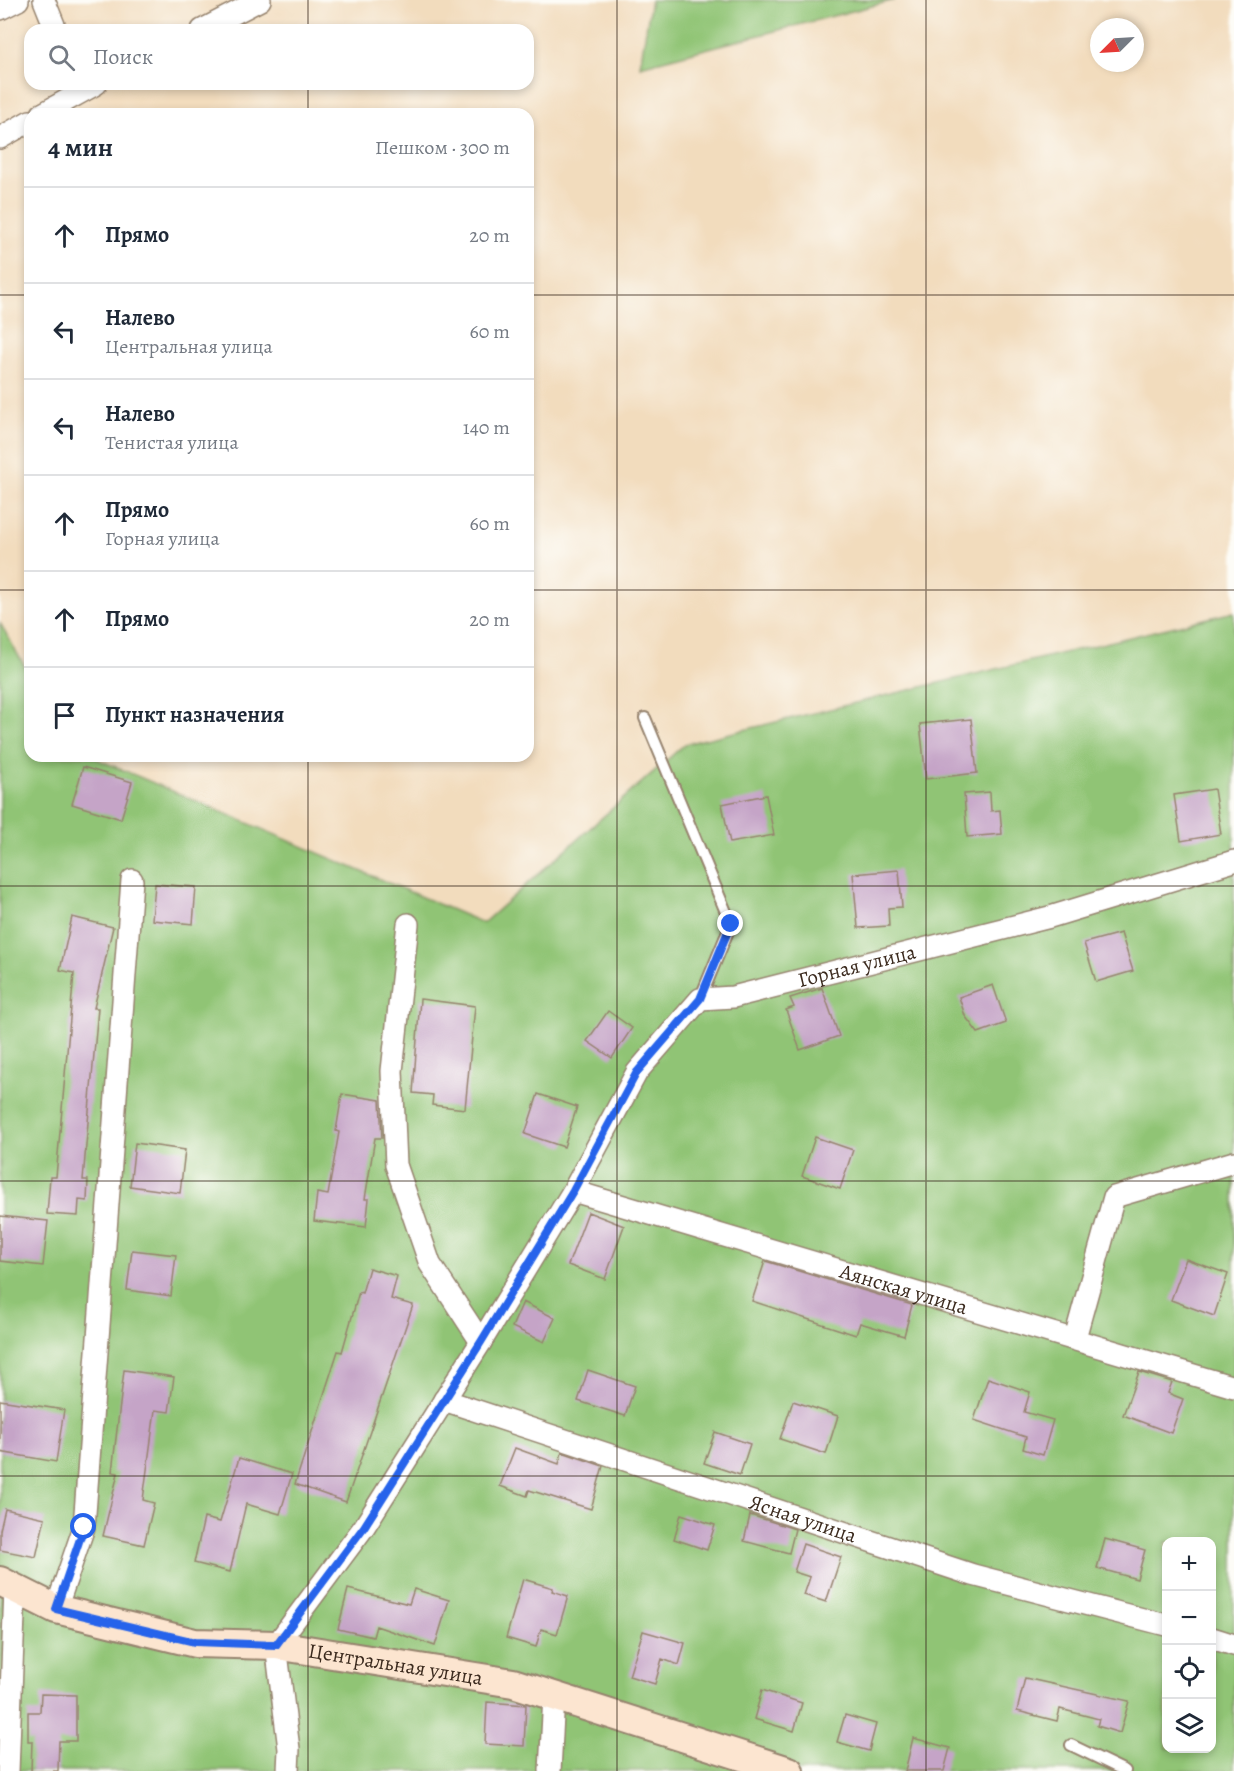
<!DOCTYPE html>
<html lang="ru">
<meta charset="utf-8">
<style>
:root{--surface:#fff;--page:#f6f6f7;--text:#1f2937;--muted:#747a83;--line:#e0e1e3}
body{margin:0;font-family:Alegreya,serif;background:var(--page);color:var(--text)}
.controls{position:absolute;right:18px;bottom:18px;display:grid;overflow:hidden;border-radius:12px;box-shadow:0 3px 9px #0003}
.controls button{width:54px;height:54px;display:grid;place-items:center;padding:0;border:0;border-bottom:2px solid var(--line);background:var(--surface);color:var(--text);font:30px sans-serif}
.compass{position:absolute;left:1090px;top:18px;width:54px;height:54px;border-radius:50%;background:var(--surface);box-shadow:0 3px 9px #0003;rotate:246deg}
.stop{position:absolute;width:18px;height:18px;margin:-14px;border:4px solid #2563eb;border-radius:50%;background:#fff}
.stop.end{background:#2563eb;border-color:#fff;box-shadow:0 2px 6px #0008}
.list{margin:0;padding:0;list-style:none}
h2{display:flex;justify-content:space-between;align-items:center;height:78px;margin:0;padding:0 24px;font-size:26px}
h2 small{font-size:20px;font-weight:400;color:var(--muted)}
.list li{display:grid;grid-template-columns:39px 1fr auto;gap:18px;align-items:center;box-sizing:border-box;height:96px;padding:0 24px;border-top:2px solid var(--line)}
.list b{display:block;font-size:22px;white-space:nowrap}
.list p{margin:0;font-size:20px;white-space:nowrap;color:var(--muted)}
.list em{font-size:20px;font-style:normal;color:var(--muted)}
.icon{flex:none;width:33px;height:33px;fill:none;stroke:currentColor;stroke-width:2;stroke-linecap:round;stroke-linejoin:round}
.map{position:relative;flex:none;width:1234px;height:1771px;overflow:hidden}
.search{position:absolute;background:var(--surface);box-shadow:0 3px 9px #0003;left:24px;top:24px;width:510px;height:66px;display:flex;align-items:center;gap:15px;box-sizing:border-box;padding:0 21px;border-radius:18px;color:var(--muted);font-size:22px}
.panel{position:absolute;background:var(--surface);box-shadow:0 3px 9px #0003;left:24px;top:108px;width:510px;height:654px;border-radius:18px}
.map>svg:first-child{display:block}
.green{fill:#90c475;stroke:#66774a;stroke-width:1.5;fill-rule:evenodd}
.building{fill:#c5a4c7}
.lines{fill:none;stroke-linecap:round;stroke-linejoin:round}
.service-casing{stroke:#96836e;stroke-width:14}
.minor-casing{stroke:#96836e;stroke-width:24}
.secondary-casing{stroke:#96836e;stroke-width:32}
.service{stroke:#fff;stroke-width:10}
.minor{stroke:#fff;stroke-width:21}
.secondary{stroke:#fce5d0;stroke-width:28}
.route{stroke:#2563eb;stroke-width:8}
.grid{fill:none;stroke:#3b2a1e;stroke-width:1.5;stroke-opacity:0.55}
.labels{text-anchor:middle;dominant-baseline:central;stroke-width:4.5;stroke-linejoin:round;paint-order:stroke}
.street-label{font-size:21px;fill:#3b2a1e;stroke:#fdfcf7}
</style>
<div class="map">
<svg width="1234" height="1771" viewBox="0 0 1234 1771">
<rect width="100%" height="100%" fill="#fdfcf7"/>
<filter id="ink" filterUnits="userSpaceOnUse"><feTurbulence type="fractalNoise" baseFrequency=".0167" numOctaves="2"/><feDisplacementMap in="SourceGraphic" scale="12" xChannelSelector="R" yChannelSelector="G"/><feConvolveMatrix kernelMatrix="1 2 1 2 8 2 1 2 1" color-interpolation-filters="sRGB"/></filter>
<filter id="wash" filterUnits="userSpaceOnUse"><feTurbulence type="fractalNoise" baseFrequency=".008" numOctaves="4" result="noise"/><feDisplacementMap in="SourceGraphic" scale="24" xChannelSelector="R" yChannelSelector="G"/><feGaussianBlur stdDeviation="1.35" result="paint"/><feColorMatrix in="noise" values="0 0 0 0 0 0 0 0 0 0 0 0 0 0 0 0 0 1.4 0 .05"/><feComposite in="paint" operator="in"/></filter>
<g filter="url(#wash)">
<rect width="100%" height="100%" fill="#f2dcbd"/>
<path class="green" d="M 651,0 L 895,0 L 640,66 Z
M 1234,612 L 1234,1771 L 0,1771 L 0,623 L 30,676 L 30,756 L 90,756 L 483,923 L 685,744 ZM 1166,1542 L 1212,1542 L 1212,1748 L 1166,1748 Z"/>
<g id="blocks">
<path class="building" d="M 971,719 L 977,773 L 926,779 L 920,724 Z
M 83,767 L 132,782 L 121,819 L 72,804 Z
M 1214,789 L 1221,834 L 1181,841 L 1174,795 Z
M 990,792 L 991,811 L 1000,810 L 1002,834 L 967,837 L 964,794 Z
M 766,795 L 774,835 L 730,843 L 722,804 Z
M 899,870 L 902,907 L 888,908 L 889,926 L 858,928 L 853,874 Z
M 155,884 L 196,887 L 193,924 L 152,920 Z
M 72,917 L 113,927 L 94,1008 L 98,1008 L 83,1180 L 88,1180 L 87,1201 L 79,1200 L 78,1216 L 47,1214 L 50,1177 L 56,1177 L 74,973 L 60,970 Z
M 1121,933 L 1133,971 L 1096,982 L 1084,943 Z
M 993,985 L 1006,1023 L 978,1033 L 965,1016 L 959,997 Z
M 822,988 L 839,1036 L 800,1050 L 786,1010 L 794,1007 L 790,998 Z
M 420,999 L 475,1006 L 465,1109 L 432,1105 L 433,1095 L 413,1093 Z
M 608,1011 L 632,1028 L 612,1058 L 587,1041 Z
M 342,1094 L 380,1100 L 382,1138 L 375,1138 L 365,1199 L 369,1199 L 366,1227 L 314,1221 L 317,1193 L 328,1195 L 339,1132 L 336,1131 Z
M 538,1094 L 577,1107 L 564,1147 L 525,1134 Z
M 815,1137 L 853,1150 L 840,1189 L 802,1176 Z
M 135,1143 L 185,1150 L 180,1193 L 130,1186 Z
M 588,1212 L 624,1226 L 605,1279 L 568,1265 Z
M 0,1216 L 48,1221 L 43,1266 L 0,1261 Z
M 132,1250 L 176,1255 L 171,1296 L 127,1290 Z
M 1186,1259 L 1228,1274 L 1214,1316 L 1171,1300 Z
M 765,1261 L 912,1305 L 904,1336 L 860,1323 L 856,1335 L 752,1301 Z
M 369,1268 L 397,1276 L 391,1299 L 413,1305 L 346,1502 L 295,1484 L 338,1351 L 342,1352 L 359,1292 L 362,1293 Z
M 523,1302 L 555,1318 L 544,1342 L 512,1327 Z
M 124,1370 L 174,1377 L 169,1412 L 155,1410 L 143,1500 L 154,1503 L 144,1545 L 103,1536 L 118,1473 L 112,1472 Z
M 588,1370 L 635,1386 L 625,1416 L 578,1401 Z
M 1139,1372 L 1172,1382 L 1168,1393 L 1183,1399 L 1171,1433 L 1123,1415 Z
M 988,1378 L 1030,1392 L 1024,1412 L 1053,1420 L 1043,1455 L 1023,1449 L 1026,1437 L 974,1420 Z
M 0,1400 L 64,1410 L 56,1462 L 0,1452 Z
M 793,1401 L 838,1416 L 826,1454 L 780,1439 Z
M 715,1432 L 750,1444 L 740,1475 L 704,1463 Z
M 515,1448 L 559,1464 L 562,1452 L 603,1466 L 591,1509 L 529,1490 L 527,1496 L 500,1486 Z
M 239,1458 L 292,1474 L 280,1514 L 246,1504 L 230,1572 L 194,1563 L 204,1518 L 220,1522 Z
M 5,1509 L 45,1518 L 36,1557 L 0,1550 L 0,1530 Z
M 681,1514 L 715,1525 L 707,1550 L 674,1539 Z
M 750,1515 L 795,1529 L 789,1553 L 744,1541 Z
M 1105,1539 L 1145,1550 L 1137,1579 L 1097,1568 Z
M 803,1544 L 841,1557 L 826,1602 L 804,1595 L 810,1577 L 794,1572 Z
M 523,1579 L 553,1588 L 552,1591 L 568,1596 L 557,1634 L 541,1629 L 536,1647 L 506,1638 Z
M 348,1589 L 409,1604 L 414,1589 L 449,1600 L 435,1646 L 376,1626 L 373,1637 L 338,1629 Z
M 643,1631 L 685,1643 L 679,1665 L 662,1659 L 655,1684 L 629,1676 Z
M 1025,1678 L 1129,1701 L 1120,1733 L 1097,1726 L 1099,1719 L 1060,1709 L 1057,1721 L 1017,1711 Z
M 762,1690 L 802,1703 L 794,1731 L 754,1719 Z
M 41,1694 L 76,1695 L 76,1741 L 59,1741 L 58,1771 L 31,1771 L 32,1741 L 28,1741 L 28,1712 L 40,1712 Z
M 487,1702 L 526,1705 L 524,1746 L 485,1744 Z
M 845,1715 L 876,1724 L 869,1751 L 837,1742 Z
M 913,1738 L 950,1748 L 944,1771 L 905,1771 Z"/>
</g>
</g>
<g filter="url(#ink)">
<use href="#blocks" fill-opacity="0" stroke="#96836e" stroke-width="1.5"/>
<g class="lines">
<defs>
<path id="service" d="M 645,718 L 731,924 L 700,999
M 1071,1745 L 1125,1771"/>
<g id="minor">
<path d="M 44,0 L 56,30"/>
<path d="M 0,9 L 18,0"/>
<path d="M 202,30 L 260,0"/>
<path d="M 42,114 L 96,84"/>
<path d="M 0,138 L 30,121"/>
<path d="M 408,924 L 392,1071 L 396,1165 L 430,1264 L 481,1342"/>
<path id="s1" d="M 573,1191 L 1234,1387"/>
<path d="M 1075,1338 L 1114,1197 L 1234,1162"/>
<path id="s2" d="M 444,1400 L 973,1575 L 1166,1625"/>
<path d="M 56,1609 L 84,1527 L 132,880"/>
<path d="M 1212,1638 L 1234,1645"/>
<path d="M 8,1771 L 15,1589"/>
<path id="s3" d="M 288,1771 L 289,1749 L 276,1645 L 364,1527 L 481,1342 L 573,1191 L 637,1072 L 700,999 L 733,997 L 1050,917 L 1234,861"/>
<path d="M 550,1771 L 554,1696"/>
</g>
<g id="secondary">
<path id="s4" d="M 0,1581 L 56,1609 L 195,1643 L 276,1645 L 513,1683 L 789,1771"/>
</g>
</defs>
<use href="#service" class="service-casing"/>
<use href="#minor" class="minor-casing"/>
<use href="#secondary" class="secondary-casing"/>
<use href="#service" class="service"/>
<use href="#minor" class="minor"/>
<use href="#secondary" class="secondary"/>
</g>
</g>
<g class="lines" filter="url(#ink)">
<path class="route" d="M 84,1527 L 56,1609 L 195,1642 L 276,1645 L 364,1527 L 481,1342 L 573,1191 L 637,1072 L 700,999 L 731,924"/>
</g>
<path class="grid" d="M 308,0 L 308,30M 617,0 L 617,1771M 926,0 L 926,1771M 308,84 L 308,114M 0,295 L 30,295M 528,295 L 1234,295M 0,590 L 30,590M 528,590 L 1234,590M 308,756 L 308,1771M 0,886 L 1234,886M 0,1181 L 1234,1181M 0,1476 L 1234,1476"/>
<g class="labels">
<g class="street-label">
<text stroke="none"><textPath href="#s3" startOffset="1062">Горная улица</textPath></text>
<text stroke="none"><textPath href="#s1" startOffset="345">Аянская улица</textPath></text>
<text stroke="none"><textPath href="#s2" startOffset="378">Ясная улица</textPath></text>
<text stroke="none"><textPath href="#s4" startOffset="408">Центральная улица</textPath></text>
</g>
</g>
</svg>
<div class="controls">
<button>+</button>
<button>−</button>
<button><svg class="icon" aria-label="locate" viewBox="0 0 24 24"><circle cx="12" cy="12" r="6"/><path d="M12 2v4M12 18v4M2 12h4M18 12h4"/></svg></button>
<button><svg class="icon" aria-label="layers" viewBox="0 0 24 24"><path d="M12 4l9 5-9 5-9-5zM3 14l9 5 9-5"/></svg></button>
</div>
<svg class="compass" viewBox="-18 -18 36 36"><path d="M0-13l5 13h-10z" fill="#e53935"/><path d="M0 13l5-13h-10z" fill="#747a83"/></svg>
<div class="stop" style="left:84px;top:1527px"></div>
<div class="stop end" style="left:731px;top:924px"></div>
<div class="search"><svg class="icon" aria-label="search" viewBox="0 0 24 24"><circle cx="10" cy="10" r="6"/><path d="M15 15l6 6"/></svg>Поиск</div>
<section class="panel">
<h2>4 мин<small>Пешком · 300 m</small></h2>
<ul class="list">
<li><svg class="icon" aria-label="ahead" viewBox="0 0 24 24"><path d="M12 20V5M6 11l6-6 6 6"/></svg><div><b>Прямо</b></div><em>20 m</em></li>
<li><svg class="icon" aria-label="left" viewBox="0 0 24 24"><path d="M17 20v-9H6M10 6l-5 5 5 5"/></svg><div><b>Налево</b><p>Центральная улица</p></div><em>60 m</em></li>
<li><svg class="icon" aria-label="left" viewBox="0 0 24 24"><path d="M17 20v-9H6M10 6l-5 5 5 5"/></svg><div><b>Налево</b><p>Тенистая улица</p></div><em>140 m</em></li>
<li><svg class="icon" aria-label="ahead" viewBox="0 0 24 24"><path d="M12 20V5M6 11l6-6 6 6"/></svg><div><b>Прямо</b><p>Горная улица</p></div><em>60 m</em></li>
<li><svg class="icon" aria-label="ahead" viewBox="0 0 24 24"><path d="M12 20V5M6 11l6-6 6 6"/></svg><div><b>Прямо</b></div><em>20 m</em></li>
<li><svg class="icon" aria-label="arrive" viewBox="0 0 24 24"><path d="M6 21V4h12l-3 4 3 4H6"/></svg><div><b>Пункт назначения</b></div></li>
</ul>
</section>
</div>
